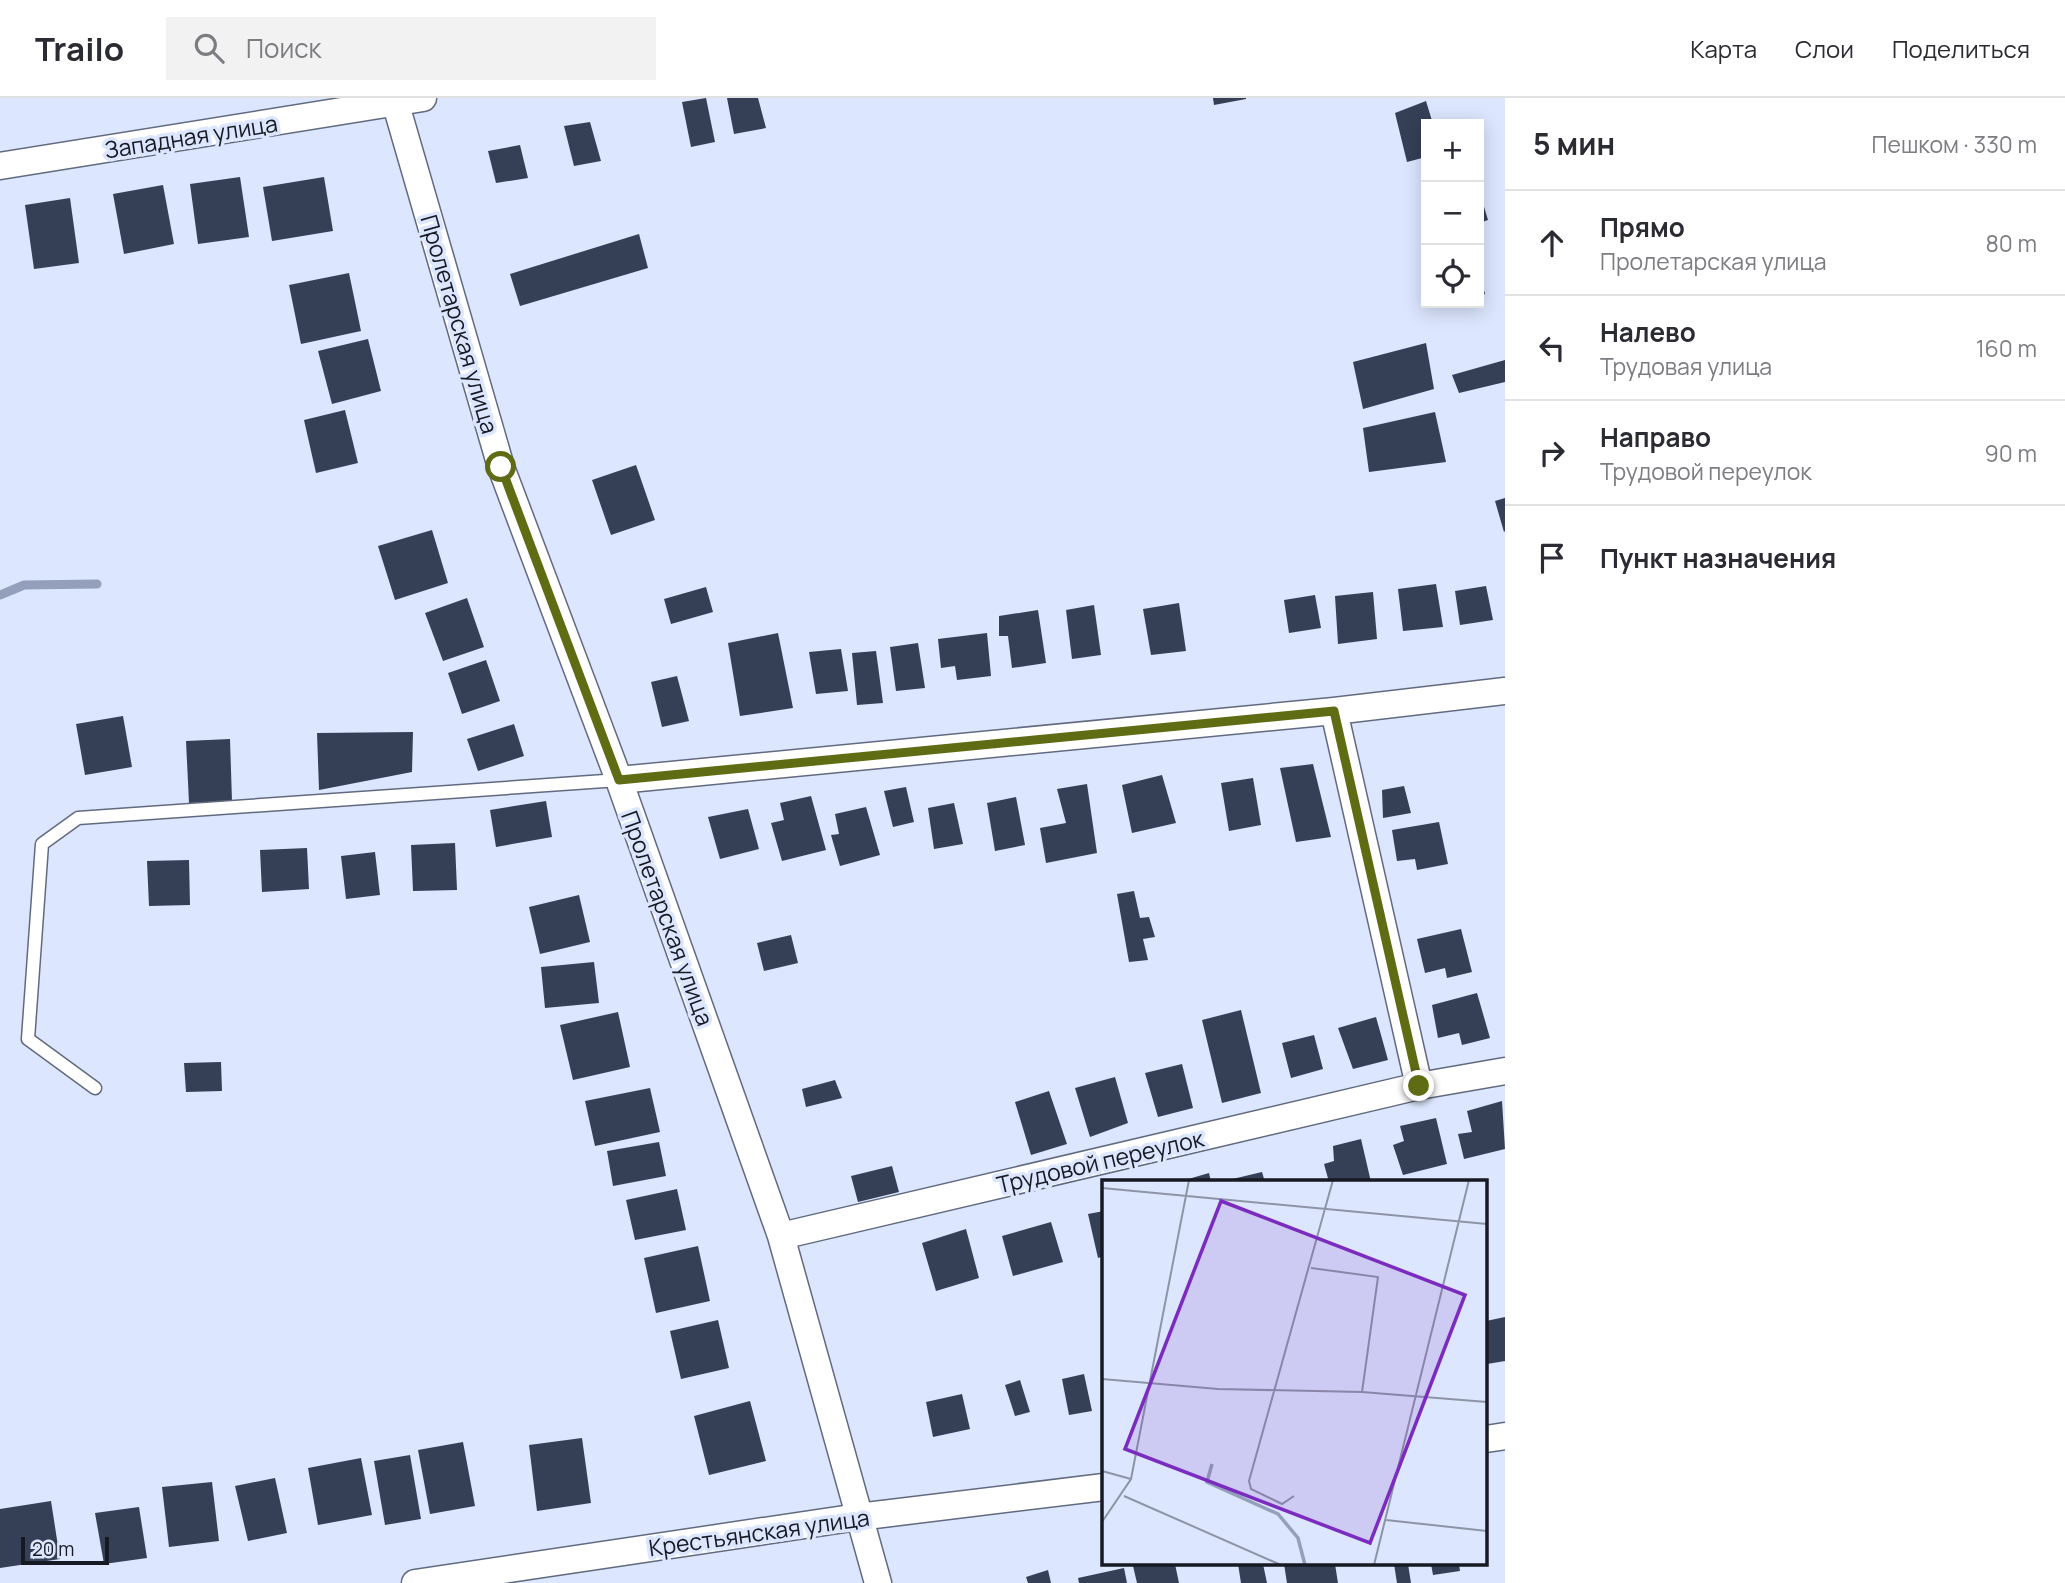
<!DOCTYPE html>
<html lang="ru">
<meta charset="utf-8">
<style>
:root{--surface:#fff;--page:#f2f2f3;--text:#2b2b33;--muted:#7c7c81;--line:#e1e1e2}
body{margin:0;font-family:Manrope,sans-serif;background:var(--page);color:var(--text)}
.controls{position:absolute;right:21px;top:21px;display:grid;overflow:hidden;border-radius:0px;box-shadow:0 4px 18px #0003}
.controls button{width:63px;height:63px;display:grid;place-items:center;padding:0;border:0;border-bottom:2px solid var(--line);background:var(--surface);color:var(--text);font:35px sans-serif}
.scale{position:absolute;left:21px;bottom:18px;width:88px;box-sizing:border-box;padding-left:7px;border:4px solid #171a23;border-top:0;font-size:19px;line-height:24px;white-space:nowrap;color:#171a23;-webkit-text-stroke:5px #dce6fe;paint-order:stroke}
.stop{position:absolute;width:21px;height:21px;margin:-16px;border:5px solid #606c14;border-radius:50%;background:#fff}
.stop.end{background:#606c14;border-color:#fff;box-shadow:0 2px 7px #0008}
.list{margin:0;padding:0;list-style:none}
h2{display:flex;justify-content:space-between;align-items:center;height:91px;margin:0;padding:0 28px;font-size:30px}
h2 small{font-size:23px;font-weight:400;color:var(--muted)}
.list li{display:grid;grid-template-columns:46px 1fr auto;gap:21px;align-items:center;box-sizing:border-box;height:105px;padding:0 28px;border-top:2px solid var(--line)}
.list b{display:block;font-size:26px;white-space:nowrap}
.list p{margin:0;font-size:23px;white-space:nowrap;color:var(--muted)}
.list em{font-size:23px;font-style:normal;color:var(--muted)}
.icon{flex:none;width:38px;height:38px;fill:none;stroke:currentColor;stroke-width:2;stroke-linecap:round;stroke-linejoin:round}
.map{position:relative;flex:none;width:1505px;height:1485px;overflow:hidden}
header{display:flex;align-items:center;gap:42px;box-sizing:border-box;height:98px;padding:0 35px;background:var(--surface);border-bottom:2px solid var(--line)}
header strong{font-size:33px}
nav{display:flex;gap:38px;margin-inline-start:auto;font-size:24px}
.search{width:490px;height:63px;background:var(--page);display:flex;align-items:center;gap:18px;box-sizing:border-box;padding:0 24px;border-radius:0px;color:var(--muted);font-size:26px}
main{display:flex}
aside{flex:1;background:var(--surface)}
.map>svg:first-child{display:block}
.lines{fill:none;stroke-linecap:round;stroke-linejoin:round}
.stream{stroke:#949fbb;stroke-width:9}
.building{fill:#353f56}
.service-casing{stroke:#616a7e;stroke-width:15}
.minor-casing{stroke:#616a7e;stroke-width:29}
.service{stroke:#fff;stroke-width:12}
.minor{stroke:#fff;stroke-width:26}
.route{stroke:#606c14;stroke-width:9}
.labels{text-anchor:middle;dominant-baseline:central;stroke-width:7;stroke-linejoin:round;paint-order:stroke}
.street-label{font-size:23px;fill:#171a23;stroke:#dce6fe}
.inset-river{fill:none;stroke:#949fbb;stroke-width:3.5}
.inset-road{fill:none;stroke:#8d94a6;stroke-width:2}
.view{fill:#7b2cbf;fill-opacity:0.15;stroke:#7b2cbf;stroke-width:3.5}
.inset-edge{fill:none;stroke:#171a23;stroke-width:3.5}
</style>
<header>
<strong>Trailo</strong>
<div class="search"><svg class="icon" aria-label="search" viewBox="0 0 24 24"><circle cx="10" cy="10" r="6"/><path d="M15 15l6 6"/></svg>Поиск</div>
<nav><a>Карта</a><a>Слои</a><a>Поделиться</a></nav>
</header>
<main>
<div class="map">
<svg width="1505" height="1485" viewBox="0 0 1505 1485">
<rect width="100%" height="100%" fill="#dce6fe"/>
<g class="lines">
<path class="stream" d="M 0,497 L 24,487 L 97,486"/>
</g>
<path class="building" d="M 706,0 L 715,44 L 691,49 L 682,4 Z
M 727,0 L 758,0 L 766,30 L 734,36 Z
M 1213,0 L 1246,0 L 1246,1 L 1214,7 Z
M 1426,3 L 1433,26 L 1426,26 L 1426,59 L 1407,64 L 1395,15 Z
M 590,24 L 601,63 L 574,68 L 564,28 Z
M 520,47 L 528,80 L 496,85 L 488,53 Z
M 240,79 L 249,139 L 198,146 L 190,86 Z
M 324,79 L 333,133 L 272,143 L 263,89 Z
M 163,87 L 174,146 L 124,156 L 113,96 Z
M 1479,92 L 1488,122 L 1479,125 Z
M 70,100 L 79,165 L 34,171 L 25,107 Z
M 639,136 L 648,170 L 520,208 L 510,176 Z
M 1479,173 L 1485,196 L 1479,198 Z
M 349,175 L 361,233 L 301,246 L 289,187 Z
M 368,241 L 381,293 L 332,306 L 318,253 Z
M 1426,245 L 1434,291 L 1363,311 L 1353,264 Z
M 1505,262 L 1505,284 L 1459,295 L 1452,277 Z
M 345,312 L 358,365 L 316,375 L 304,322 Z
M 1435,314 L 1446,364 L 1369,374 L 1363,330 Z
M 636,367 L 655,422 L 611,437 L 592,382 Z
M 1505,400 L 1505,433 L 1504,434 L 1495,403 Z
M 432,432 L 448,485 L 395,502 L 378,448 Z
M 1436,486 L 1443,529 L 1403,533 L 1398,491 Z
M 1486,488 L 1493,522 L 1460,527 L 1455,493 Z
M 706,489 L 713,514 L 671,526 L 664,501 Z
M 1373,494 L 1377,541 L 1338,546 L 1335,498 Z
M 1315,497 L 1321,530 L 1289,535 L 1284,502 Z
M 467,500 L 484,549 L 443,563 L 425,515 Z
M 1179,505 L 1186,553 L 1151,557 L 1143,511 Z
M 1094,507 L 1101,557 L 1072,561 L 1066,512 Z
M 1038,512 L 1046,565 L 1012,570 L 1008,538 L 999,538 L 999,518 Z
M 778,535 L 793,610 L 740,618 L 728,545 Z
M 987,535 L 991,578 L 957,582 L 955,568 L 941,570 L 938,541 Z
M 918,545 L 925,590 L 896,593 L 890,549 Z
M 841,551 L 848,593 L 816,596 L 809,554 Z
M 876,553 L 883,605 L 857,607 L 852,555 Z
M 486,562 L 500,603 L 462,616 L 448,575 Z
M 677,578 L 689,623 L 662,629 L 651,584 Z
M 123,618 L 132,669 L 85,677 L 76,626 Z
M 514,626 L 524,658 L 478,673 L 467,641 Z
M 413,634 L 412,674 L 319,692 L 317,635 Z
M 230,641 L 232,703 L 189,705 L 186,643 Z
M 1313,666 L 1331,739 L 1296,744 L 1280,670 Z
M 1162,677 L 1176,725 L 1132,735 L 1122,687 Z
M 1253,680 L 1261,727 L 1229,733 L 1221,685 Z
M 1087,686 L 1097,755 L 1046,765 L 1040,730 L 1066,725 L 1057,691 Z
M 1404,688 L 1411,715 L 1383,720 L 1382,692 Z
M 906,689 L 914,724 L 893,729 L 884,693 Z
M 811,698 L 826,752 L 782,763 L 771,725 L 784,722 L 780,705 Z
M 1016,699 L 1025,747 L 995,753 L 987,705 Z
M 546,703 L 552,739 L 496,749 L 490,712 Z
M 954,705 L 963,746 L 934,751 L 928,710 Z
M 866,709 L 880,757 L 840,768 L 831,737 L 839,736 L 835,716 Z
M 748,711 L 759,751 L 720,761 L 708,719 Z
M 1439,724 L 1448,766 L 1417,772 L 1415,761 L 1397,763 L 1392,732 Z
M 455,745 L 457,792 L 413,793 L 411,747 Z
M 307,750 L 309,791 L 262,794 L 260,752 Z
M 375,754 L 380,797 L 346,801 L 341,758 Z
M 189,762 L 190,807 L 149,808 L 147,763 Z
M 1134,793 L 1140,820 L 1149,819 L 1155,839 L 1143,841 L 1148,862 L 1129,864 L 1117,796 Z
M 579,797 L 590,844 L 540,856 L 529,809 Z
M 1461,831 L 1472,874 L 1447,880 L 1445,870 L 1425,875 L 1417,841 Z
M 791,837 L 798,865 L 764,873 L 757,845 Z
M 594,864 L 599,905 L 545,910 L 541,869 Z
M 1477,895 L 1490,940 L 1462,947 L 1459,935 L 1438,940 L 1432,907 Z
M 1241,912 L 1261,995 L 1222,1005 L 1202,922 Z
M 618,914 L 630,969 L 573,982 L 560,927 Z
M 1376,919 L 1388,962 L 1353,971 L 1338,930 Z
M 1314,937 L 1323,971 L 1291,980 L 1282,945 Z
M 221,964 L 222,993 L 186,994 L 184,965 Z
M 1182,966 L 1193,1010 L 1158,1019 L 1145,975 Z
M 1115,979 L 1128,1025 L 1090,1039 L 1075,990 Z
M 835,982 L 842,1000 L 806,1009 L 802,991 Z
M 650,990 L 660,1034 L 595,1048 L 585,1003 Z
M 1049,993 L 1067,1046 L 1031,1057 L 1015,1004 Z
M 1502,1003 L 1505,1051 L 1464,1061 L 1458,1036 L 1472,1034 L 1467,1013 Z
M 1436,1020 L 1447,1066 L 1403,1077 L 1393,1047 L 1404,1043 L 1400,1028 Z
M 1361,1041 L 1371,1084 L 1329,1084 L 1324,1066 L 1334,1063 L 1333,1048 Z
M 659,1044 L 666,1078 L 613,1088 L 607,1053 Z
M 892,1068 L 899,1094 L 858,1104 L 851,1078 Z
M 1262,1074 L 1265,1084 L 1225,1084 L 1224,1083 Z
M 1209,1075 L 1211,1084 L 1178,1084 Z
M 677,1091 L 686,1132 L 635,1142 L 626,1102 Z
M 1104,1113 L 1104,1158 L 1098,1160 L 1088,1116 Z
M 1051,1124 L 1063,1164 L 1013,1178 L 1002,1138 Z
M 966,1131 L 979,1180 L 936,1193 L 922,1145 Z
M 698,1148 L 710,1203 L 656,1215 L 644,1160 Z
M 1505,1219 L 1505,1263 L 1487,1266 L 1486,1223 Z
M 718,1222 L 729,1270 L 681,1281 L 670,1233 Z
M 1084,1276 L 1092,1313 L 1069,1317 L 1062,1281 Z
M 1020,1282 L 1030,1314 L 1015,1318 L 1005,1287 Z
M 962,1296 L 970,1331 L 933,1339 L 926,1304 Z
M 750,1303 L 766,1363 L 709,1377 L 694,1318 Z
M 582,1340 L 591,1405 L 537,1413 L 529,1347 Z
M 463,1344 L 475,1408 L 430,1416 L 418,1352 Z
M 410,1357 L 421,1421 L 385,1427 L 374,1363 Z
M 361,1360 L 372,1417 L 318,1427 L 308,1370 Z
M 275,1380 L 287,1435 L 248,1443 L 235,1388 Z
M 212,1384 L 219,1443 L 169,1449 L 162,1389 Z
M 51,1403 L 60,1461 L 0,1470 L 0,1411 Z
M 139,1409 L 147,1460 L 104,1466 L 95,1415 Z
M 1142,1466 L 1175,1466 L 1179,1485 L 1137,1485 L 1133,1468 Z
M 1238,1466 L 1263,1466 L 1267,1485 L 1241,1485 Z
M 1284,1466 L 1335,1466 L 1338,1485 L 1287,1485 Z
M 1394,1466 L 1408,1466 L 1411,1485 L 1397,1485 Z
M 1431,1466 L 1459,1466 L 1460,1473 L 1433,1477 Z
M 1124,1470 L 1127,1485 L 1079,1485 L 1078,1480 Z
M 1048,1472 L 1051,1485 L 1028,1485 L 1026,1479 Z"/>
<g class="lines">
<defs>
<path id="service" d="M 95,990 L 28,941 L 42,746 L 78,720 L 619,682"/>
<path id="minor" d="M 394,0 L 501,369 L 619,682 L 781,1138 L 878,1485
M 0,68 L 423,0
M 619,682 L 1334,613 L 1505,593
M 1419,988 L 1505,973
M 781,1138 L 1419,988 L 1334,613
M 1486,1341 L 1505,1338
M 415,1485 L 858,1419 L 1104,1389"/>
</defs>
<use href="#service" class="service-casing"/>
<use href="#minor" class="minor-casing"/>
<use href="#service" class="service"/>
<use href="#minor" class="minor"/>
</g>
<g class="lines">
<path class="route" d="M 501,369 L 619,682 L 1334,613 L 1419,988"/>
</g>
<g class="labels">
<g class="street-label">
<text transform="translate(191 38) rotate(-9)">Западная улица</text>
<text transform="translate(460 226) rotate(74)">Пролетарская улица</text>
<text transform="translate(668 820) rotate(70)">Пролетарская улица</text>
<text transform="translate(1100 1063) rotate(-13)">Трудовой переулок</text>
<text transform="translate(759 1434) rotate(-8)">Крестьянская улица</text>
</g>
</g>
<g transform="translate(1102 1082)">
<rect width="385" height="385" fill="#dce6fe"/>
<path class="inset-river" d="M 110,284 L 105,302 L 176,334 L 196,358 L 203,385"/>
<path class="inset-road" d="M 0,8 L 385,44M 209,88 L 276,97 L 260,212M 0,199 L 116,209 L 260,212 L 385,222M 0,291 L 29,299M 22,316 L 179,385M 192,316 L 180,324 L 149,309 L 147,301 L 231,0M 284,340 L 385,351M 0,342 L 29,299 L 87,0M 272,385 L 367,0"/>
<path class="view" d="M 119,21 L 363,115 L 268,363 L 23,269 Z"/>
<rect width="385" height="385" class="inset-edge"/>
</g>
</svg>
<div class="controls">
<button>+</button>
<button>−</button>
<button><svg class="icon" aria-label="locate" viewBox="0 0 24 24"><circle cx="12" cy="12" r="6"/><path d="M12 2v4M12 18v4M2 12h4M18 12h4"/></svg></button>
</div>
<div class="scale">20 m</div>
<div class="stop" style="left:501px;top:369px"></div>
<div class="stop end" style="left:1419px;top:988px"></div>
</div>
<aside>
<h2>5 мин<small>Пешком · 330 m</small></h2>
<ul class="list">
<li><svg class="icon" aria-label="ahead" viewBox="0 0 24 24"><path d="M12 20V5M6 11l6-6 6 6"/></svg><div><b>Прямо</b><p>Пролетарская улица</p></div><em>80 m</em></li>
<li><svg class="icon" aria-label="left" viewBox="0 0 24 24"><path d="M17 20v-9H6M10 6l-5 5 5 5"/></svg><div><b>Налево</b><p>Трудовая улица</p></div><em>160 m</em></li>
<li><svg class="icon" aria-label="right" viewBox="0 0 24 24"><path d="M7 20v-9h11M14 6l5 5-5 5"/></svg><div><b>Направо</b><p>Трудовой переулок</p></div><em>90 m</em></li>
<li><svg class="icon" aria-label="arrive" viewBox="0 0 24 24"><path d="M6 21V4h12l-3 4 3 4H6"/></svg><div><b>Пункт назначения</b></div></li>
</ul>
</aside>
</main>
